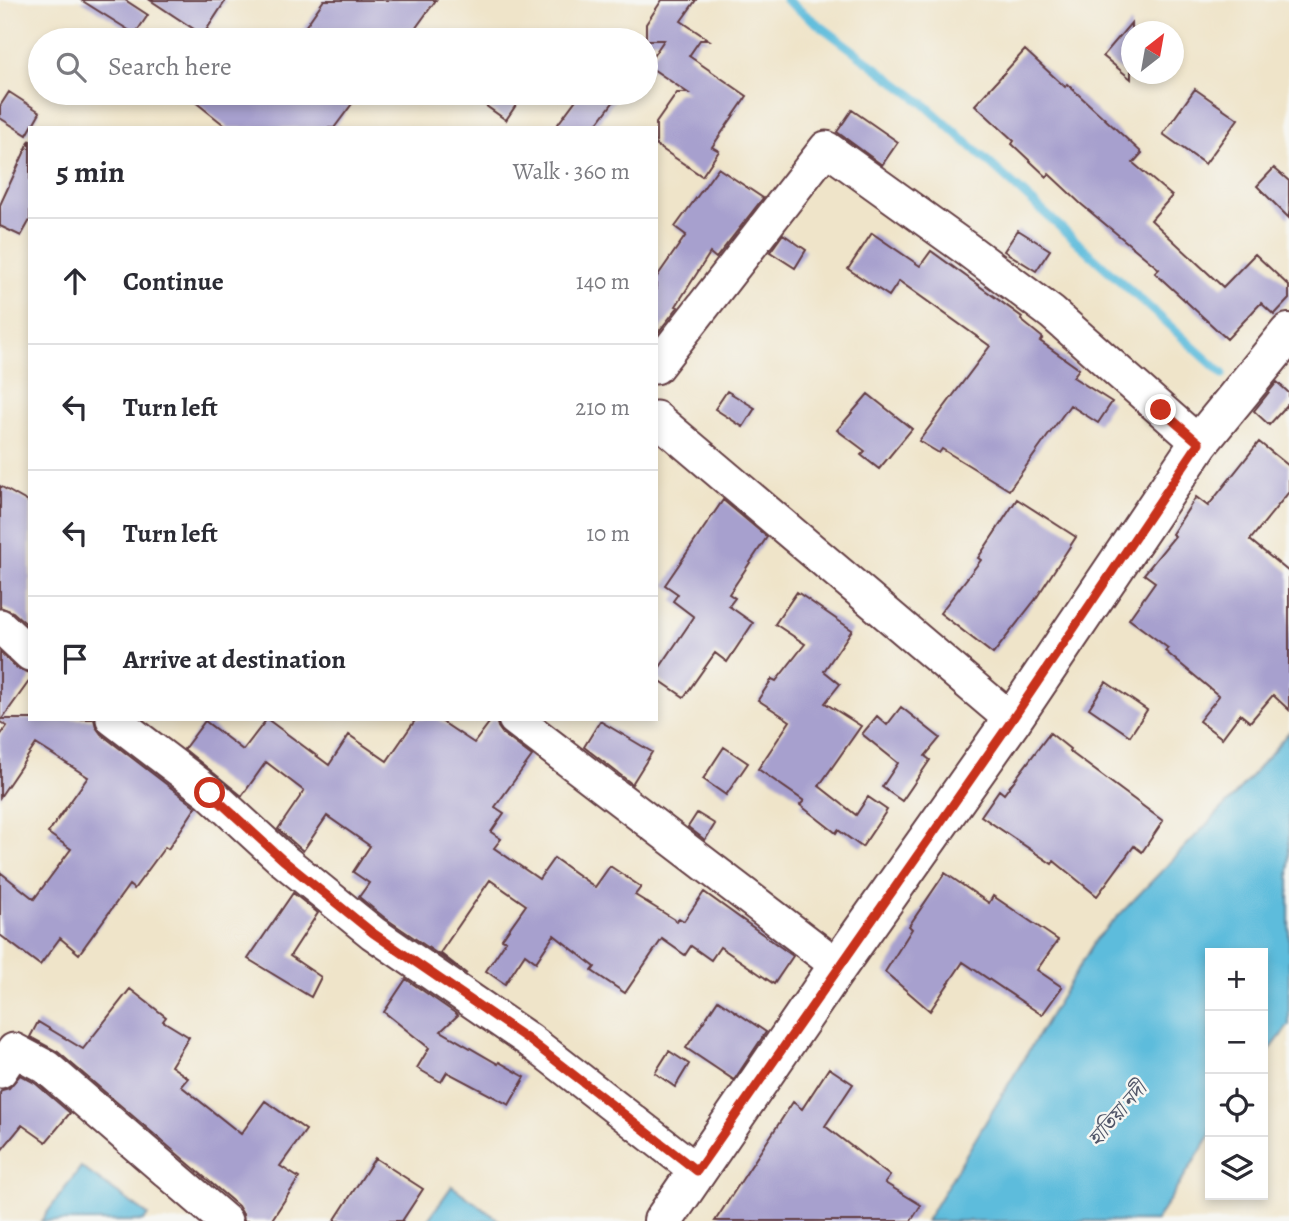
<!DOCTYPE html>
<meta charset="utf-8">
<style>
:root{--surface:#fff;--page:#f7f7f7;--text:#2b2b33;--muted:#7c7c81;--line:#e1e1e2}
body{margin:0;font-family:Alegreya,"Noto Serif Bengali",serif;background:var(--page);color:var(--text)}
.controls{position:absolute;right:21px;bottom:21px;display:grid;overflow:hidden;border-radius:0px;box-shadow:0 4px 10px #0003}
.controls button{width:63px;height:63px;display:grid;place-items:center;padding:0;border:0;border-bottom:2px solid var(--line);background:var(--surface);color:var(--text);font:35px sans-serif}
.compass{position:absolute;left:1121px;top:21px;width:63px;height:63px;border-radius:50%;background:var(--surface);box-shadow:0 4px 10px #0003;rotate:31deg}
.stop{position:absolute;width:21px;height:21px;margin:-16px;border:5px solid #c8321e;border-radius:50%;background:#fff}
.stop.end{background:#c8321e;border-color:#fff;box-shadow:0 2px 7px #0008}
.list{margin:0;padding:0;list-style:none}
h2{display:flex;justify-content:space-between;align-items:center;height:91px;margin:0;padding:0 28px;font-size:30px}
h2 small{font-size:23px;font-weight:400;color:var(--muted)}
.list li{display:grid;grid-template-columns:46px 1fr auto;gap:21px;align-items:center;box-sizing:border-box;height:126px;padding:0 28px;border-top:2px solid var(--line)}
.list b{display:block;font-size:26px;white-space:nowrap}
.list em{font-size:23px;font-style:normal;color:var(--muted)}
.icon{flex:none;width:38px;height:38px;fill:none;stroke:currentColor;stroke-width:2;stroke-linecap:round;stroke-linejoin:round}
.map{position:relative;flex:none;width:1289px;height:1221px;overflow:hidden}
.search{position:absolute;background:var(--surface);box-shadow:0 4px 10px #0003;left:28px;top:28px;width:630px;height:77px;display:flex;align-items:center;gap:18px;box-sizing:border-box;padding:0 24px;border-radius:38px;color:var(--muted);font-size:26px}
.panel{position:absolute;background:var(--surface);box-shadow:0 4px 10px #0003;left:28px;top:126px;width:630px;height:595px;border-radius:0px}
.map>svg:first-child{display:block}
.water{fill:#5dbcdc;stroke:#546e84;stroke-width:2}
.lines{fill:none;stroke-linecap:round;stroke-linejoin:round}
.stream{stroke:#5dbcdc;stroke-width:9}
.building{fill:#a7a0ce}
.street-casing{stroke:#633d43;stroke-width:37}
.primary-casing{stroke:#633d43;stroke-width:42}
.street{stroke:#fff;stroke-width:33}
.primary{stroke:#fff;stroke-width:38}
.route{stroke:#c8321e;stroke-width:9}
.labels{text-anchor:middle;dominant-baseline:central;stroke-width:5;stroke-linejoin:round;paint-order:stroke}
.water-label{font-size:21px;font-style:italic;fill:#515669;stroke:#f6f6f2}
</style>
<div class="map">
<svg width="1289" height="1221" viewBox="0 0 1289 1221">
<rect width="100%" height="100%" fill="#f6f6f2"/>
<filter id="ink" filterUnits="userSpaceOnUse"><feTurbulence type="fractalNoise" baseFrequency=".0143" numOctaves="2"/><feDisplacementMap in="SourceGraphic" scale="14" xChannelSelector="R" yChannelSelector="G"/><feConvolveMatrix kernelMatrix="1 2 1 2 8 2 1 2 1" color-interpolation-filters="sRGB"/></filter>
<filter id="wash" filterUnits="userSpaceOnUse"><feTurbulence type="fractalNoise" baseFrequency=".00686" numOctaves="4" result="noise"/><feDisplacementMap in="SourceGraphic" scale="28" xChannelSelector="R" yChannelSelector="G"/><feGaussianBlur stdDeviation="1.57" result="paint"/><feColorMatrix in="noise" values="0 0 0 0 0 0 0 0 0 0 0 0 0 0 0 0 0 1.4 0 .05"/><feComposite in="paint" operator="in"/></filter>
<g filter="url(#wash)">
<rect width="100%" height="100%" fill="#efe4c9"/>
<path class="water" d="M 1289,732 L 1289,1025 L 1263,1059 L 1263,953 L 1210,953 L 1210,1136 L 1156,1221 L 926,1221 L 1096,939 L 1235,795 Z
M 81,1167 L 148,1215 L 144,1221 L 41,1221 Z
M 452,1186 L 500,1221 L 427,1221 Z"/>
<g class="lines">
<path class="stream" d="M 786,0 L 923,103 L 1223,374"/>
</g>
<g id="blocks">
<path class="building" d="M 81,0 L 125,0 L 148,15 L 135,34 Z
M 150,0 L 226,0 L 203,35 Z
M 324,0 L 436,0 L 407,40 L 317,40 L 303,30 Z
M 662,0 L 696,0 L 681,21 L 709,40 L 700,40 L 689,56 L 747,96 L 712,147 L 719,151 L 702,176 L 656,145 L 656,123 L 677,93 L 688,93 L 647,65 L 664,40 L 646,40 L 646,24 Z
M 1131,23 L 1131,79 L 1103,56 Z
M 1025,50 L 1065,87 L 1067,84 L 1142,153 L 1133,163 L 1172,196 L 1151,220 L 1223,287 L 1255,254 L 1289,286 L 1289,299 L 1274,315 L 1261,303 L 1227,339 L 1155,273 L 1159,269 L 1081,204 L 1049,174 L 1047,177 L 1012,144 L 1014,141 L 975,105 Z
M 1195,89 L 1238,119 L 1205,164 L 1163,134 Z
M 9,92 L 40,112 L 27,135 L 0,118 L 0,106 Z
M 184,93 L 360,93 L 334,128 L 228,128 Z
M 468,93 L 524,93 L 506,120 Z
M 581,93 L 620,93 L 594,128 L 555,128 Z
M 852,110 L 898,142 L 882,165 L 837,132 Z
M 30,140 L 30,220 L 21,236 L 0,226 L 0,205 Z
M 718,168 L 763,198 L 716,258 L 710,253 L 676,306 L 678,307 L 656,335 L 656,278 L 686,235 L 675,227 Z
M 1274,168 L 1289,181 L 1289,218 L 1257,186 Z
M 1018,230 L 1050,250 L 1036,271 L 1004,251 Z
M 872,233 L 920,266 L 931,251 L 1022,317 L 1021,320 L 1043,338 L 1040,341 L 1079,369 L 1073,377 L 1112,402 L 1098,423 L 1070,405 L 1009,490 L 942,449 L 939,453 L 919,441 L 990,346 L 899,281 L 889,296 L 848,269 Z
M 783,234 L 806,250 L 795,268 L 770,252 Z
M 1277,382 L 1289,393 L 1289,403 L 1269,425 L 1254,411 Z
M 727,391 L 755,408 L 743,427 L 715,409 Z
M 868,394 L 912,429 L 879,469 L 861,455 L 865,451 L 837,430 Z
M 1259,442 L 1289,466 L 1289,492 L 1250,540 L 1289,572 L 1289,710 L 1273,695 L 1250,722 L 1240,714 L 1222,738 L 1199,721 L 1219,696 L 1165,651 L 1168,648 L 1129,619 L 1155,582 L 1144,574 L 1175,536 L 1172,534 L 1196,497 L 1208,506 Z
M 0,486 L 30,503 L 30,627 L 13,612 L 0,607 Z
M 1017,499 L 1076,537 L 1035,600 L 993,654 L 940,613 L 981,560 L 978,558 Z
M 723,500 L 767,537 L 729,594 L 735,598 L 729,606 L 753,623 L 727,662 L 715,653 L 684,697 L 656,678 L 656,673 L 694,617 L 673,601 L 678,594 L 665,585 Z
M 797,592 L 852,630 L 824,671 L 840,684 L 825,703 L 861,726 L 819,786 L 856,815 L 868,797 L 887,810 L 862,847 L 838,830 L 836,833 L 800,805 L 804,801 L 758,769 L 790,721 L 758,700 L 772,679 L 776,681 L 805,644 L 775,624 Z
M 0,652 L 17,668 L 30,673 L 30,680 L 2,719 L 94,719 L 96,727 L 101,734 L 196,807 L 168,849 L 165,847 L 134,889 L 129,885 L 79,954 L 60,938 L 40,965 L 0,935 L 0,872 L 34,899 L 71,849 L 48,833 L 88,777 L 36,744 L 0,797 L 0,736 L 7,726 L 0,722 Z
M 1106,682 L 1147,710 L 1130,736 L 1089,708 Z
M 901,707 L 940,738 L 925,756 L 930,760 L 902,801 L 882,787 L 898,763 L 862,734 L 877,716 L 887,725 Z
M 267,719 L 329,765 L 349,735 L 387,761 L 416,719 L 438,719 L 474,743 L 492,719 L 496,719 L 498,727 L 503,734 L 532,756 L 495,807 L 504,813 L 491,832 L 501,839 L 494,848 L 539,879 L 554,858 L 595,887 L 610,866 L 641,887 L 635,895 L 677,921 L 679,918 L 684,921 L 704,892 L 793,956 L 774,984 L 720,947 L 711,960 L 691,946 L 685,955 L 662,939 L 625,993 L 592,971 L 595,967 L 554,935 L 536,962 L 525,954 L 505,984 L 486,971 L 506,941 L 502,939 L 526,905 L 490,880 L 440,953 L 467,974 L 385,918 L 359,897 L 369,883 L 353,872 L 370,846 L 327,816 L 303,851 L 278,829 L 304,791 L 266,762 L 242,796 L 184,749 L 205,721 L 243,750 Z
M 600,721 L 652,752 L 632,784 L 584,747 Z
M 1050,733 L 1070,749 L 1069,751 L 1163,821 L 1142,852 L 1134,846 L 1097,896 L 1054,861 L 1052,864 L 981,816 L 999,790 L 1004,794 Z
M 724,747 L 748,763 L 726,795 L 703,779 Z
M 697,813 L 715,824 L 705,840 L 688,827 Z
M 945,873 L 989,903 L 993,896 L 1058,940 L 1037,970 L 1062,987 L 1042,1015 L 963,962 L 930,1011 L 885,972 L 912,929 L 909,926 Z
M 293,893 L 318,913 L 290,956 L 321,977 L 311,997 L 248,959 Z
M 406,979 L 458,1015 L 441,1031 L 498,1064 L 499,1062 L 525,1077 L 509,1105 L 447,1072 L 441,1082 L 417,1068 L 429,1048 L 384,1012 Z
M 130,989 L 166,1017 L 163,1021 L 189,1037 L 171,1066 L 188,1078 L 181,1086 L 241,1134 L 265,1101 L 306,1130 L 280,1166 L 299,1178 L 271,1221 L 244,1221 L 243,1214 L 238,1206 L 58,1052 L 30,1037 L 38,1022 L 83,1049 Z
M 718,1000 L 766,1032 L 734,1080 L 686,1048 Z
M 669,1051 L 689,1064 L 675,1087 L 655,1073 Z
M 829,1068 L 853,1084 L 825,1126 L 890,1176 L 885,1183 L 921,1205 L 911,1221 L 715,1221 L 793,1102 L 802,1109 Z
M 20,1075 L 35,1083 L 70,1113 L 46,1142 L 22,1125 L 0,1152 L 0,1093 L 2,1090 L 9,1088 Z
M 375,1158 L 423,1189 L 402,1221 L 334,1221 Z"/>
</g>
</g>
<g filter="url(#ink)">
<use href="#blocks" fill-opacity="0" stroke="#633d43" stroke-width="2"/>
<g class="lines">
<defs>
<path id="street" d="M 656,367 L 826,148 L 968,250 L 1052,313 L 1199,443
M 656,418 L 1012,720
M 0,626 L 30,654
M 113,719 L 210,793 L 283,860 L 373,933 L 529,1040 L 697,1171
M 515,719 L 838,966
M 0,1071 L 14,1050 L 46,1067 L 225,1221"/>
<path id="primary" d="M 663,1221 L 838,966 L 1012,720 L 1199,443 L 1289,333"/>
</defs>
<use href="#street" class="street-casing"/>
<use href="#primary" class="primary-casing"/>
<use href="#street" class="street"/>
<use href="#primary" class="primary"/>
</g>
</g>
<g class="lines" filter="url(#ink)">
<path class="route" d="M 210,793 L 283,860 L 373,933 L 529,1040 L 697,1171 L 1012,720 L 1199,443 L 1161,410"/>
</g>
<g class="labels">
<g class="water-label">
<text transform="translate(1117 1114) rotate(-49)">হাতিয়া নদী</text>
</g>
</g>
</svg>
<div class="controls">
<button>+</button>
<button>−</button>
<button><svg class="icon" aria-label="locate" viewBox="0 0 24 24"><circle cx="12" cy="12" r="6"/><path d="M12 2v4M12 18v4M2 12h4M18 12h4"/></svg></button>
<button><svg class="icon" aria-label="layers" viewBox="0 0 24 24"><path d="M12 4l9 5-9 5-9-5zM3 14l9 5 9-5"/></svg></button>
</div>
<svg class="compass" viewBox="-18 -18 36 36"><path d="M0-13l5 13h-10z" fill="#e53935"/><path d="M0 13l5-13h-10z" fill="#7c7c81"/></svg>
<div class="stop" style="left:210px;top:793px"></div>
<div class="stop end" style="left:1161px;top:410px"></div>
<div class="search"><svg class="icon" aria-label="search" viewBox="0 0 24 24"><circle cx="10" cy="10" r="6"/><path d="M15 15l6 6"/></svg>Search here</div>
<section class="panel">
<h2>5 min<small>Walk · 360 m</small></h2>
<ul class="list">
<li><svg class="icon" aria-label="ahead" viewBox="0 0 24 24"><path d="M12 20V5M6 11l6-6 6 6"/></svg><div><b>Continue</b></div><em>140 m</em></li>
<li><svg class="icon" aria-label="left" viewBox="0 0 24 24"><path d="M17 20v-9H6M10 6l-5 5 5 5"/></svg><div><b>Turn left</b></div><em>210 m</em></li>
<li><svg class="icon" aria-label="left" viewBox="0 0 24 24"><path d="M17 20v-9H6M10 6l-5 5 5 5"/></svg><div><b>Turn left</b></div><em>10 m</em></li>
<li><svg class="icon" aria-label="arrive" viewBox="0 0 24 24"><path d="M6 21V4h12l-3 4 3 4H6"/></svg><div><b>Arrive at destination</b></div></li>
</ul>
</section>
</div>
